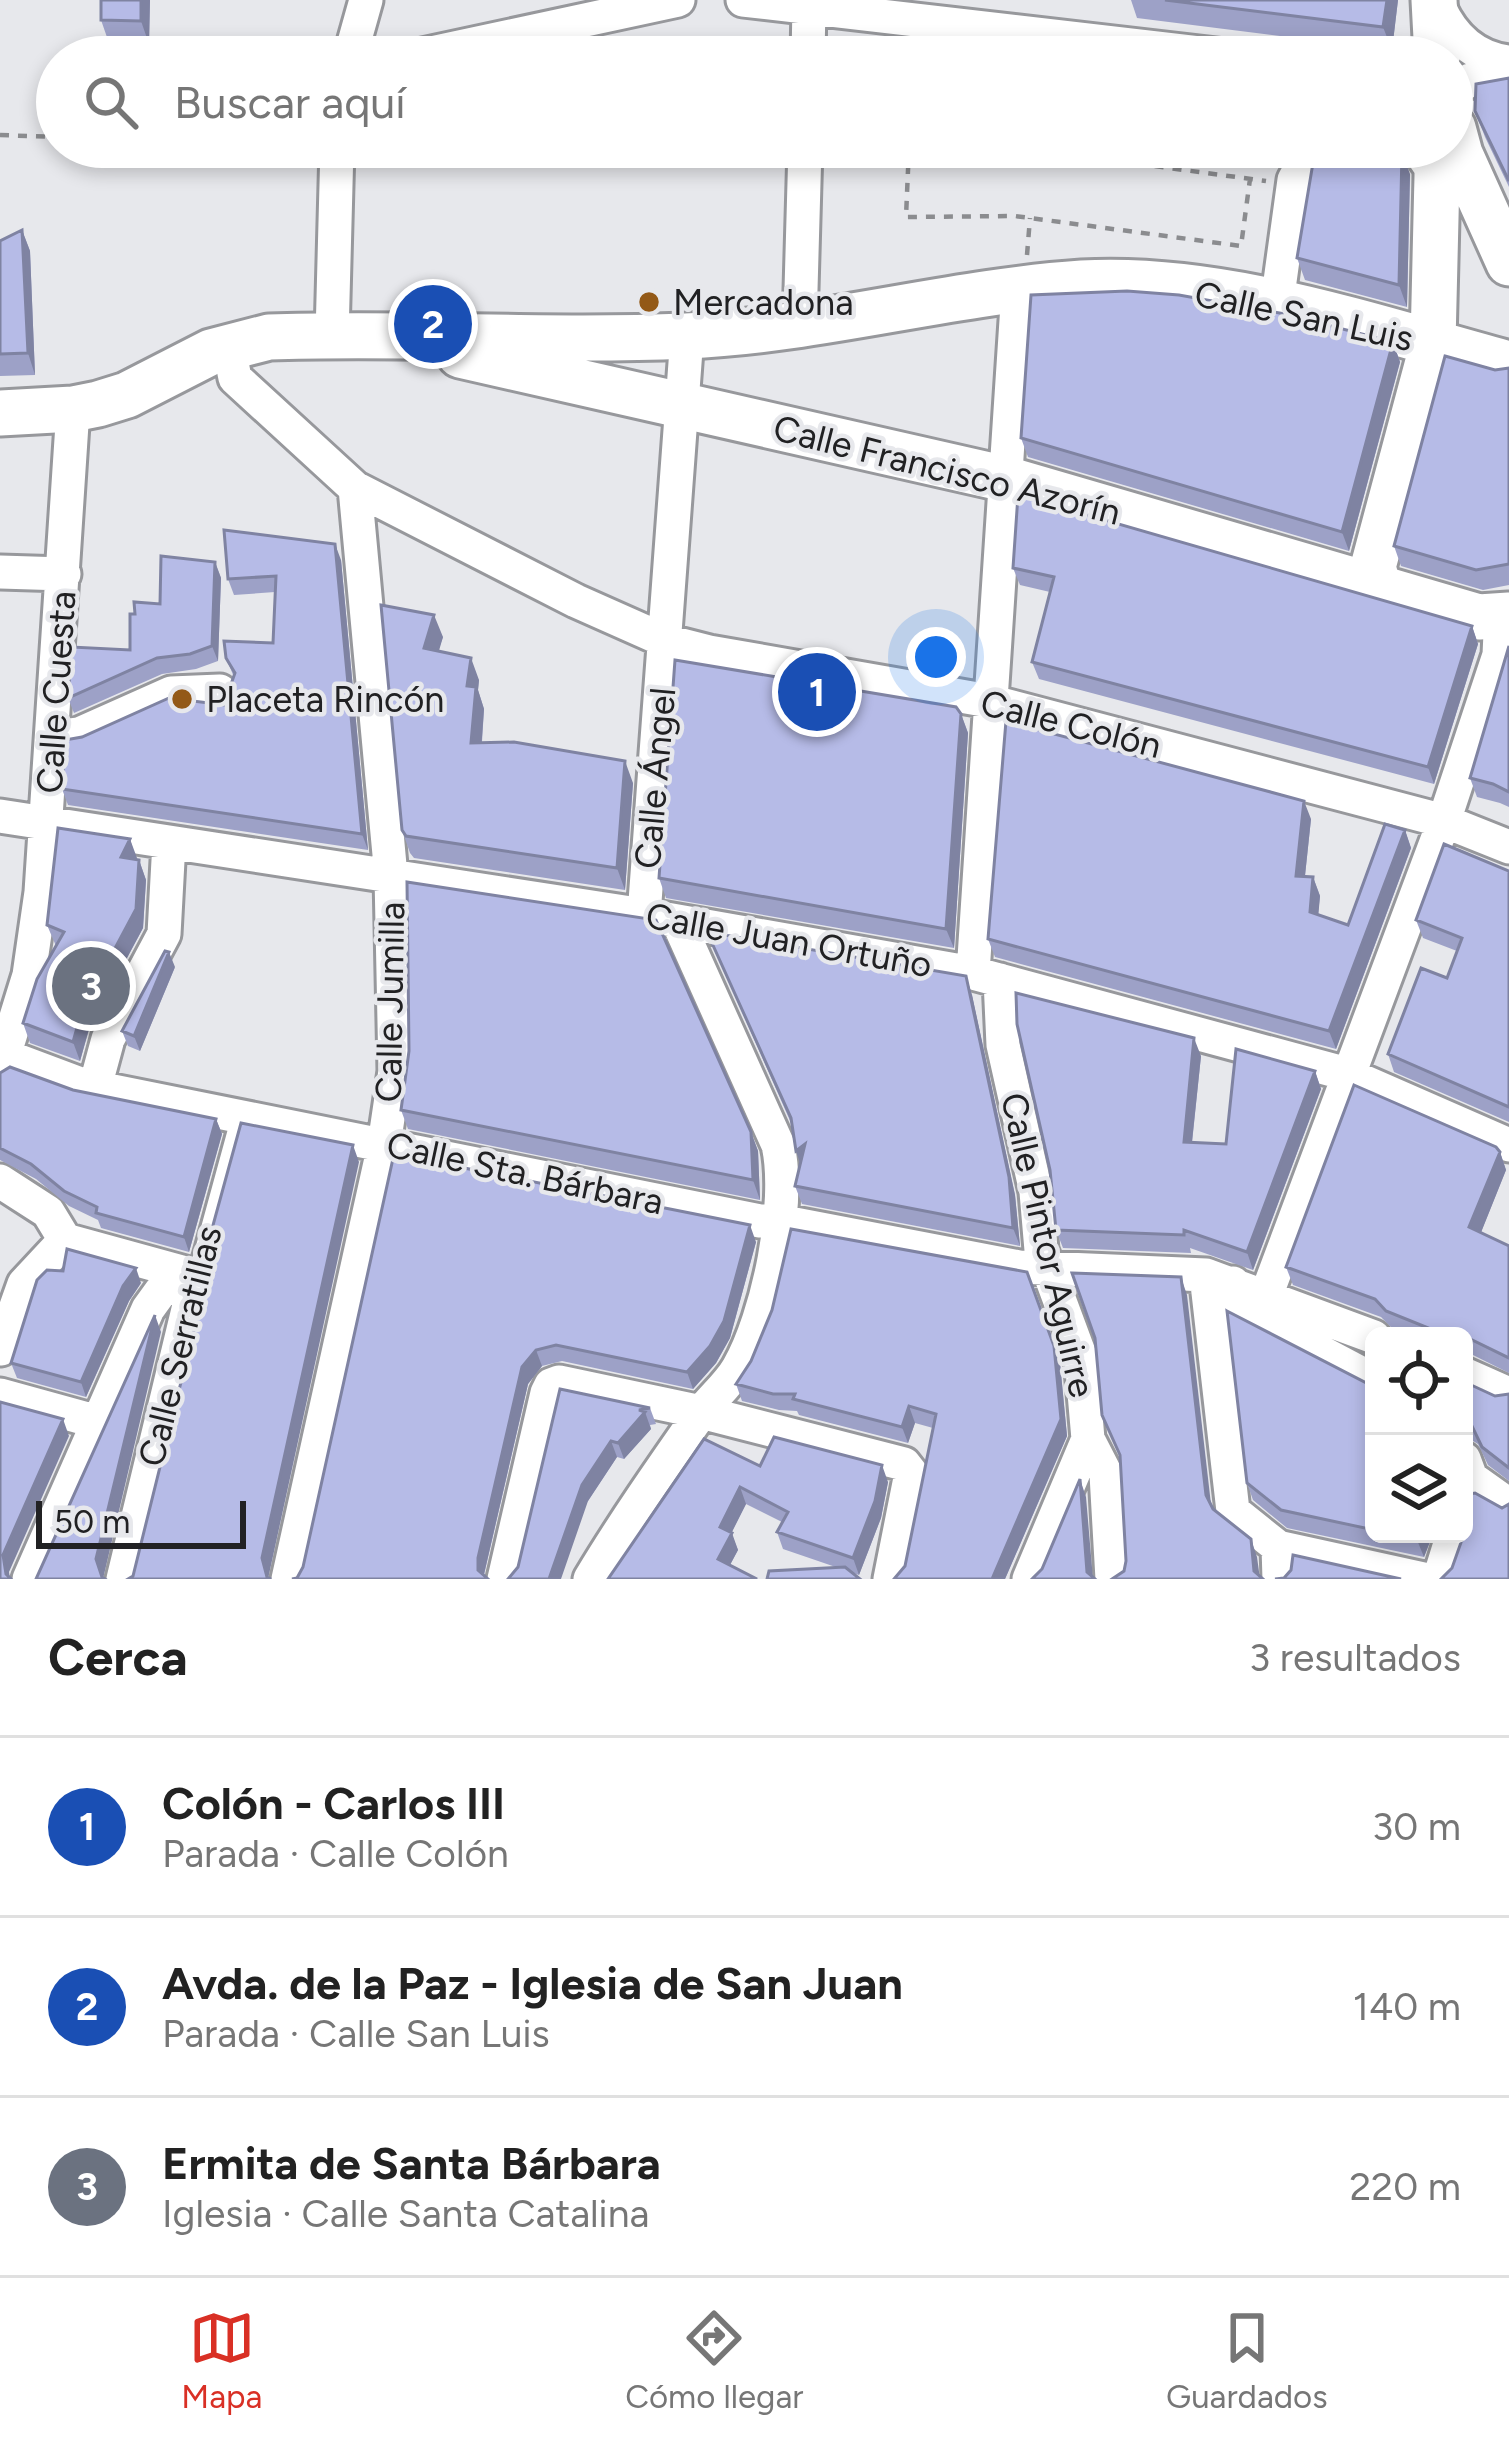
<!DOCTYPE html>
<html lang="es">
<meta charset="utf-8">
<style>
:root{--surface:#fff;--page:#f6f6f6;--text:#222;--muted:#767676;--line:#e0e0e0;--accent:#d93025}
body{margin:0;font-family:Figtree,sans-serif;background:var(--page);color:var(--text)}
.controls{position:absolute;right:36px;bottom:36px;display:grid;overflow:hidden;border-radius:18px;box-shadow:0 6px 18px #0003}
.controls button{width:108px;height:108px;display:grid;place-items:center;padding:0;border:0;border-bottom:3px solid var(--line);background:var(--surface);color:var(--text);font:60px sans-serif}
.scale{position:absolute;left:36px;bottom:30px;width:210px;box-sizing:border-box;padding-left:12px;border:6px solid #212123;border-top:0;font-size:33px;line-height:42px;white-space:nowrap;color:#212123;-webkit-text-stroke:9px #e7e8ec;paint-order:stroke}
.you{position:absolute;left:936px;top:657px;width:42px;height:42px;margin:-30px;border:9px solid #fff;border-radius:50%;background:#1a73e8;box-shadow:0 0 0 18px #1a73e833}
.badge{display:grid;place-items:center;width:78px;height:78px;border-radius:50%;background:var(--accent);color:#fff;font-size:39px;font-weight:700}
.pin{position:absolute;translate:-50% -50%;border:6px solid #fff;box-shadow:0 3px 12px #0006}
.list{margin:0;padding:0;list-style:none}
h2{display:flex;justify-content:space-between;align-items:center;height:156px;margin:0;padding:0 48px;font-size:51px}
h2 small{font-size:39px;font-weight:400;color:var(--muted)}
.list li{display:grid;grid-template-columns:78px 1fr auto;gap:36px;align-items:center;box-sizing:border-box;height:180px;padding:0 48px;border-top:3px solid var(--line)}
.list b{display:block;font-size:45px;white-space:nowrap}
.list p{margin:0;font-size:39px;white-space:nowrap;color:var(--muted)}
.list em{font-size:39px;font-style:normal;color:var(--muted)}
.icon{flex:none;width:66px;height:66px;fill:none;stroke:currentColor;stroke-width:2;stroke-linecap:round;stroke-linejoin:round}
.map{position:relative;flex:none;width:1509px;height:1579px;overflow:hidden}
.search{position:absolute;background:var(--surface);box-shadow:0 6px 18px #0003;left:36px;right:36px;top:36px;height:132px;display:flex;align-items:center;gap:30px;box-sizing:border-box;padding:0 42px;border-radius:66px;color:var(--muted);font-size:45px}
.sheet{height:696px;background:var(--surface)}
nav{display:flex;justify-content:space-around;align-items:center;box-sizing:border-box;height:168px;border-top:3px solid var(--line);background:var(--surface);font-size:33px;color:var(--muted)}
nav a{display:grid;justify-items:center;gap:6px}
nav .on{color:var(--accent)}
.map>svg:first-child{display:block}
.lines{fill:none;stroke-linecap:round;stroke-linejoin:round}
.lane-casing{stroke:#97989c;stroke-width:22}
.street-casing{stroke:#97989c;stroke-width:39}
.secondary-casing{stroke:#97989c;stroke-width:51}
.path{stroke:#8b8c8f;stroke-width:4.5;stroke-dasharray:9 9;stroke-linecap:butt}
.lane{stroke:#fff;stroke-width:16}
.street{stroke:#fff;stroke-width:33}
.secondary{stroke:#fff;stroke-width:45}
.wall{fill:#9da1c7}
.shaded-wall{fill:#7f83a2}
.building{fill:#b6bbe7;stroke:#7f83a2;stroke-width:3}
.poi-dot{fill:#935917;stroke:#e7e8ec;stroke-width:4.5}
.labels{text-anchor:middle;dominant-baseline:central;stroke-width:9;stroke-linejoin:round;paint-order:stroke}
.poi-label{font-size:36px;fill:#212123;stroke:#e7e8ec;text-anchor:start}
.street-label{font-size:36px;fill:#212123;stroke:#e7e8ec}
</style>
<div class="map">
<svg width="1509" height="1579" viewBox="0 0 1509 1579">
<rect width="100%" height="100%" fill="#e7e8ec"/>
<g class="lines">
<defs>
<path id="lane" d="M 196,1276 L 240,1115"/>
<path id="street" d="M 743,0 L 1234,57
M 1437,2 C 1450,34 1473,58 1509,62
M 350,57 L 366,0
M 413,57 L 678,0
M 808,57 L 809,5
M 1452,91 L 1470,80 L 1509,70
M 1277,303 L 1294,180 L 1312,147
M 800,325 L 805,147
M 332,336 L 337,147
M 237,343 L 232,363 L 235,378 L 355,488 L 576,601 L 666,641 L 709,652 L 989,701 L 1444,821 L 1509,847
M 0,572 L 64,574
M 54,737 L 79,734 L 171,693 L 220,691
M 0,816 L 644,915 L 973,973 L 1347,1074 L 1509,1145
M 644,915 L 687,336
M 973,973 L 1018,290
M 1000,980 L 1003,1045 L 1036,1192 L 1041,1250 L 1081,1358 L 1088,1439 L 1106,1474 L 1112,1579
M 3,1055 L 83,1085 L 760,1221 L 779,1221 L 1019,1267 L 1206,1275 L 1374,1337
M 0,1069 L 29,975 L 41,892 L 73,409
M 95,1087 L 108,1039 L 164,934 L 169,842
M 0,1181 L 48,1212 L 65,1240
M 1206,1275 L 1233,1511 L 1278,1547 L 1424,1579
M 1233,1283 L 1245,1312 L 1374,1380
M 1266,1296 L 1444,821 L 1499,655 L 1500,633 L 1495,618
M 1,1349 L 24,1284 L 65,1240 L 196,1276
M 1464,1374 L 1509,1394
M 0,1395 L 98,1422
M 1464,1459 L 1471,1478 L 1509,1505
M 1278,1547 L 1279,1579
M 29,1579 L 148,1309 L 161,1291 L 196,1276
M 123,1579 L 196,1276
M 288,1579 L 384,1145 L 395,1071 L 391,876 L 355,488
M 504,1579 L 547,1393 L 551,1385 L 559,1382 L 701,1412 L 904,1464 L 911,1473 L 890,1579
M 590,1579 C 623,1524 660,1471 697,1418 C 709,1400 727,1387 738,1368 C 768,1316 791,1203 778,1145 L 678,922
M 1029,1579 L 1088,1439
M 1439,1579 L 1453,1534"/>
<path id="secondary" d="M 1434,0 L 1437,57
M 1453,128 L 1460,154 L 1509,263
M 460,355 L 1006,479 L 1479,617 L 1509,615
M 0,413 L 73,409 L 98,404 L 127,395 L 211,352 L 269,337 C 408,332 547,342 686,336 C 820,330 949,292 1082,283 C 1223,275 1375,328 1509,364
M 1379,588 L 1373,567 L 1433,343 L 1437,176 L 1437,166 L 1426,150"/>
</defs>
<use href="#lane" class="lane-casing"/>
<use href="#street" class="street-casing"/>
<use href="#secondary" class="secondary-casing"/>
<path class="path" d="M 0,135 L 57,137
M 909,147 L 906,217 L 1015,216 L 1241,246 L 1250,179
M 1012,147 L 1266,181
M 1027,255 L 1030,218"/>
<use href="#lane" class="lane"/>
<use href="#street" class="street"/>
<use href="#secondary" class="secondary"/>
</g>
<path class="wall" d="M 150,0 L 149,44 L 109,43 L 101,20 Z
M 1131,0 L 1398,0 L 1392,50 L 1137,18 Z
M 1509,78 L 1509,187 L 1485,137 L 1475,111 Z
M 1410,174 L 1407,307 L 1305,280 L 1297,258 Z
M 22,230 L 30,251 L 35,375 L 0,376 L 0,241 Z
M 1393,342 L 1400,362 L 1349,551 L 1028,457 L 1021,438 Z
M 1509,368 L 1509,585 L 1483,590 L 1401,566 L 1394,546 Z
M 341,560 L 368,850 L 68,805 L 62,789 L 233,706 L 234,677 L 226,658 L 273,643 L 275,592 L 234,595 L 228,579 Z
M 215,562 L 221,578 L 218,661 L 196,669 L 162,674 L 74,713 L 68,698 L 130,650 L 135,614 L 160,604 Z
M 1013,568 L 1472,626 L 1478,644 L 1434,784 L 1039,679 L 1032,662 L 1050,592 L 1020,585 Z
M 381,605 L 443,637 L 438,651 L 479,680 L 478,690 L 484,709 L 482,742 L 633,783 L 625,890 L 414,858 L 410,853 L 402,830 Z
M 1509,646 L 1509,807 L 1500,803 L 1477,797 L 1470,778 Z
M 961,714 L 968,733 L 954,948 L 666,898 L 659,878 Z
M 1311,819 L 1305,876 L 1313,877 L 1320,896 L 1318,914 L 1348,925 L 1405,830 L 1411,848 L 1336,1049 L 995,957 L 988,939 Z
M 130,839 L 136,860 L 139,860 L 146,880 L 143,928 L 89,1029 L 80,1061 L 30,1043 L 23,1023 L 56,946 L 47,925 Z
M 1509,871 L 1509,1122 L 1394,1072 L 1388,1054 L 1447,978 L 1457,951 L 1423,938 L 1416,920 Z
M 707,932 L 972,995 L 1015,1195 L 1020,1246 L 802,1204 L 795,1186 L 800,1164 L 791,1123 Z
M 175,967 L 140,1051 L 128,1046 L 122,1031 Z
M 1201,1056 L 1192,1143 L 1226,1144 L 1315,1071 L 1321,1089 L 1253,1270 L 1190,1248 L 1191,1253 L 1063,1248 L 1056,1230 Z
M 0,1073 L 73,1090 L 216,1119 L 222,1134 L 189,1252 L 101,1228 L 98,1220 L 69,1206 L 36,1179 L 0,1160 Z
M 401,1110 L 751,1132 L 758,1151 L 760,1200 L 408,1129 Z
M 1500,1152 L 1506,1170 L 1481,1232 L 1509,1246 L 1509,1373 L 1473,1355 L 1464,1355 L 1464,1336 L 1411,1336 L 1393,1329 L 1381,1317 L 1293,1285 L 1286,1267 Z
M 394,1154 L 756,1242 L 730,1338 L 716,1363 L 693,1389 L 562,1361 L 542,1366 L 528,1384 L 484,1575 L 297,1578 L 303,1567 Z
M 141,1283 L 129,1301 L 86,1397 L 17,1378 L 11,1363 Z
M 1060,1363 L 1067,1436 L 1005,1579 L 894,1579 L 905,1566 L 933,1428 L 915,1423 L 908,1443 L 799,1415 L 797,1411 L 779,1410 L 742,1401 L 736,1384 Z
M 1374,1387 L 1374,1534 L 1433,1534 L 1424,1557 L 1287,1528 L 1253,1500 L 1247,1483 Z
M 560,1389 L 650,1408 L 656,1424 L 650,1425 L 651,1429 L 624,1459 L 617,1457 L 588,1501 L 518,1567 Z
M 1509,1394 L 1509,1481 L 1488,1465 L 1478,1444 L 1470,1439 L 1464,1423 L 1464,1417 L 1495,1396 Z
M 760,1466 L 888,1482 L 881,1518 L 859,1575 L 783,1549 L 777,1532 L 782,1522 L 746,1504 L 731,1533 L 738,1550 L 730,1565 L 608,1579 Z"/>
<path class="shaded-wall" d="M 141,0 L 150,0 L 149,44 L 141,21 Z
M 1387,0 L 1398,0 L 1392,50 L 1383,27 Z
M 1402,152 L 1410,174 L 1407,307 L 1399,285 Z
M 22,230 L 30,251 L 35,375 L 28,353 Z
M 1393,342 L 1400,362 L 1349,551 L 1342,532 Z
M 335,544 L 341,560 L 368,850 L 362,834 Z
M 215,562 L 221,578 L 218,661 L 212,646 Z
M 434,615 L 443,637 L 433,671 L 424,648 Z
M 1472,626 L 1478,644 L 1434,784 L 1428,767 Z
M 471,658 L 479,680 L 478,690 L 484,709 L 480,765 L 471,743 L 467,686 Z
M 961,714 L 968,733 L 954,948 L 946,929 Z
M 625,761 L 633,783 L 625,890 L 617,868 Z
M 1304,801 L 1311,819 L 1303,894 L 1296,876 Z
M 1405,830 L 1411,848 L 1336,1049 L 1329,1031 Z
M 130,839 L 137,858 L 128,877 L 121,857 Z
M 139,860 L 146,880 L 143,928 L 89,1029 L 80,1061 L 73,1042 L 82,1010 Z
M 1313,877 L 1320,896 L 1317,930 L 1310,912 Z
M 169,952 L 175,967 L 140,1051 L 134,1036 Z
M 966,976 L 972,995 L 1015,1195 L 1020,1246 L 1013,1228 Z
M 1194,1038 L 1201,1056 L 1190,1160 L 1184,1142 Z
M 1315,1071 L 1321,1089 L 1253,1270 L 1247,1252 Z
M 216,1119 L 222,1134 L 189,1252 L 184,1237 Z
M 751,1132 L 758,1151 L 760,1200 L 753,1180 Z
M 805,1144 L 802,1169 L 796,1151 Z
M 353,1145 L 359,1162 L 268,1579 L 262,1558 Z
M 1500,1152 L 1506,1170 L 1476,1245 L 1469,1227 Z
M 750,1225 L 756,1242 L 730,1338 L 716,1363 L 693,1389 L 687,1372 Z
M 136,1268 L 141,1283 L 129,1301 L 86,1397 L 81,1382 L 123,1286 Z
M 1181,1277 L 1187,1295 L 1212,1513 L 1206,1495 Z
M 155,1315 L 161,1332 L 103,1579 L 96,1559 Z
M 1054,1346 L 1060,1363 L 1067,1436 L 1005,1579 L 992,1579 Z
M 536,1350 L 542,1366 L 528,1384 L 484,1574 L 478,1570 L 478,1558 L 522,1367 Z
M 909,1406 L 915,1423 L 908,1443 L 902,1427 Z
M 645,1412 L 651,1429 L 624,1459 L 618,1443 Z
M 63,1419 L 69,1436 L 9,1572 L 10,1579 L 6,1574 L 3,1555 Z
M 611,1441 L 617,1457 L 588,1501 L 561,1579 L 549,1579 L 582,1485 Z
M 882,1465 L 888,1482 L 881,1518 L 859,1575 L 853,1558 Z
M 1080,1479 L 1086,1497 L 1093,1579 L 1087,1572 Z
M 740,1487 L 746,1504 L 726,1544 L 720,1527 Z
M 732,1533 L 738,1550 L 724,1576 L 718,1559 Z
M 1420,1534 L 1433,1534 L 1424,1557 L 1417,1540 Z
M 1251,1539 L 1257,1557 L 1260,1579 L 1254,1571 Z"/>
<path class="building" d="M 101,0 L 141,0 L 141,21 L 101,20 Z
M 1165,0 L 1387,0 L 1383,27 Z
M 1509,78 L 1509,181 L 1475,111 L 1476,84 Z
M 1320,147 L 1402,152 L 1399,285 L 1297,258 L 1315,151 Z
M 22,230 L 28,353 L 0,354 L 0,241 Z
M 1127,291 L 1179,295 L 1285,314 L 1393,342 L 1342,532 L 1021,438 L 1031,295 Z
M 1445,356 L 1495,370 L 1509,368 L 1509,564 L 1476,570 L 1394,546 Z
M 1018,495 L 1472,626 L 1428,767 L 1032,662 L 1054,577 L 1013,568 Z
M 224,530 L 335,544 L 362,834 L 62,789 L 65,740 L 82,737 L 169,698 L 233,706 L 230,687 L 235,673 L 226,658 L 224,641 L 273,643 L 276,576 L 228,579 Z
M 161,556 L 215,562 L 212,646 L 190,654 L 157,658 L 68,698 L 72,647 L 130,650 L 130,614 L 135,614 L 134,602 L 160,604 Z
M 381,605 L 434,615 L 424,648 L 471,658 L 467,686 L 476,687 L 471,743 L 514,742 L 625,761 L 617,868 L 406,836 L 402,830 Z
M 1509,646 L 1509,792 L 1493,784 L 1470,778 Z
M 675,660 L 956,707 L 961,714 L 946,929 L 659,878 Z
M 1006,721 L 1304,801 L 1296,876 L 1313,877 L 1310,912 L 1348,925 L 1385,824 L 1405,830 L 1329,1031 L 988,939 Z
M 58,828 L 130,839 L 121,857 L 139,860 L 136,909 L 82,1010 L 73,1042 L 23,1023 L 37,979 L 64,932 L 47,925 Z
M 1444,844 L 1509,871 L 1509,1107 L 1388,1054 L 1421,968 L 1447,978 L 1462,938 L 1416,920 Z
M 407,882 L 656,920 L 751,1132 L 753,1180 L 401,1110 L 409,1051 Z
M 707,932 L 966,976 L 1009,1177 L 1013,1228 L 795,1186 L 805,1144 L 796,1151 L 791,1118 Z
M 165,951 L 169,952 L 134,1036 L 122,1031 Z
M 1016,993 L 1194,1038 L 1184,1142 L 1226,1144 L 1236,1049 L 1315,1071 L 1247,1252 L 1184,1230 L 1184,1235 L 1056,1230 L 1050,1170 L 1017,1024 Z
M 10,1067 L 73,1090 L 216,1119 L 184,1237 L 96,1213 L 97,1207 L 64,1191 L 31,1164 L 0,1148 L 0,1073 Z
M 1354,1085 L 1496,1147 L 1500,1152 L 1469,1227 L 1509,1246 L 1509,1358 L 1464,1336 L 1448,1336 L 1386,1311 L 1375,1299 L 1286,1267 Z
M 241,1123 L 353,1145 L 262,1558 L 267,1577 L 271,1579 L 128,1579 L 133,1576 L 210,1265 L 207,1247 Z
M 394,1154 L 750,1225 L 724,1321 L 710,1346 L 687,1372 L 556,1345 L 536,1350 L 522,1367 L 478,1558 L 478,1570 L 488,1579 L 292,1579 L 297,1578 L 303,1567 Z
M 791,1229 L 1027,1272 L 1054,1346 L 1061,1419 L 992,1579 L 894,1579 L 905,1566 L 936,1414 L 909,1406 L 902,1427 L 793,1399 L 795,1394 L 773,1394 L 736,1384 L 751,1361 L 772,1310 Z
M 67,1249 L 136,1268 L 123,1286 L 81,1382 L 11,1363 L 37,1280 L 47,1270 L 63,1271 Z
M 1072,1273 L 1181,1277 L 1206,1495 L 1213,1509 L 1251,1539 L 1254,1571 L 1263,1579 L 1112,1579 L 1124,1571 L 1126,1561 L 1120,1455 L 1102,1415 L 1095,1338 Z
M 1227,1311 L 1374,1387 L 1374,1530 L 1281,1510 L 1247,1483 Z
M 155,1315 L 96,1559 L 102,1577 L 105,1579 L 36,1579 Z
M 1469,1384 L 1495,1396 L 1509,1394 L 1509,1468 L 1482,1447 L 1472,1426 L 1464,1422 Z
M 560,1389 L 650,1408 L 639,1410 L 645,1412 L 618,1443 L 611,1441 L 582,1485 L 549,1579 L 508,1579 L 518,1567 Z
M 0,1402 L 63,1419 L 3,1555 L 6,1574 L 11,1579 L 0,1579 Z
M 774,1437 L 882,1465 L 875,1501 L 853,1558 L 777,1532 L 788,1512 L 740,1487 L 720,1527 L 732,1533 L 718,1559 L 757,1579 L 608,1579 L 704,1439 L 760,1466 Z
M 1080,1479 L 1087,1572 L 1095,1579 L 1032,1579 L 1042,1569 Z
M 1475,1493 L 1502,1508 L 1509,1504 L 1509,1579 L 1441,1579 L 1452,1568 L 1464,1534 L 1467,1510 L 1464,1508 L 1464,1495 Z
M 1390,1534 L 1420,1534 L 1417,1540 Z
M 1293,1555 L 1401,1579 L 1275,1579 L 1284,1578 L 1291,1570 Z
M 845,1567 L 860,1579 L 767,1579 L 769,1571 Z"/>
<g class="poi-dot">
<circle cx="649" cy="302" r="12"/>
<circle cx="182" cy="699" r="12"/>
</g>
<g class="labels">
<g class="poi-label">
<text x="673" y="302">Mercadona</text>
<text x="206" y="699">Placeta Rincón</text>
</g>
<g class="street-label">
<text transform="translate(1304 316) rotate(12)">Calle San Luis</text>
<text transform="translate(947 470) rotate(14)">Calle Francisco Azorín</text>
<text transform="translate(56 692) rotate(-86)">Calle Cuesta</text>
<text transform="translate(1071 724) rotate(14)">Calle Colón</text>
<text transform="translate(655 778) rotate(-85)">Calle Ángel</text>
<text transform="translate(789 940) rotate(10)">Calle Juan Ortuño</text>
<text transform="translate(390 1002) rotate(-89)">Calle Jumilla</text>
<text transform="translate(525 1173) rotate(12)">Calle Sta. Bárbara</text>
<text transform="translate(1048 1245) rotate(77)">Calle Pintor Aguirre</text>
<text transform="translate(180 1346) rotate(-76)">Calle Serratillas</text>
</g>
</g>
</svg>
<div class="controls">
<button><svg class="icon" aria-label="locate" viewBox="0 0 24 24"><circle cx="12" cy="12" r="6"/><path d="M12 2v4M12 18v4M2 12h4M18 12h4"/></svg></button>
<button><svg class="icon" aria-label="layers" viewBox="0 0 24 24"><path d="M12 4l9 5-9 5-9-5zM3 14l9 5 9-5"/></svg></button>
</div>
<div class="scale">50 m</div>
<div class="you"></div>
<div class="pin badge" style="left:817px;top:692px;background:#1a4fb4">1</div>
<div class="pin badge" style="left:433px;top:324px;background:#1a4fb4">2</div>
<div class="pin badge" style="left:91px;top:986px;background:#6b7280">3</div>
<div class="search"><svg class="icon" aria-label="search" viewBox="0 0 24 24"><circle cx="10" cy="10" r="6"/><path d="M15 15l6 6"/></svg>Buscar aquí</div>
</div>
<section class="sheet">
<h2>Cerca<small>3 resultados</small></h2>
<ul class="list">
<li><span class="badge" style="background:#1a4fb4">1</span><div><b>Colón - Carlos III</b><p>Parada · Calle Colón</p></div><em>30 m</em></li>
<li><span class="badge" style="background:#1a4fb4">2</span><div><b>Avda. de la Paz - Iglesia de San Juan</b><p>Parada · Calle San Luis</p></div><em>140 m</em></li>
<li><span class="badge" style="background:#6b7280">3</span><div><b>Ermita de Santa Bárbara</b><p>Iglesia · Calle Santa Catalina</p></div><em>220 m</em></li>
</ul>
</section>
<nav>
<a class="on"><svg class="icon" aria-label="map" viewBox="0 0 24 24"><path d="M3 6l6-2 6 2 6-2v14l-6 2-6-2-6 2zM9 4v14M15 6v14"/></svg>Mapa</a>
<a><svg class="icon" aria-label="directions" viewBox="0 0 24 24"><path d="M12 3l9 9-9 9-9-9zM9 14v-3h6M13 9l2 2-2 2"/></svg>Cómo llegar</a>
<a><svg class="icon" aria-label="saved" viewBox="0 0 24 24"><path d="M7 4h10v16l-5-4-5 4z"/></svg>Guardados</a>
</nav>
